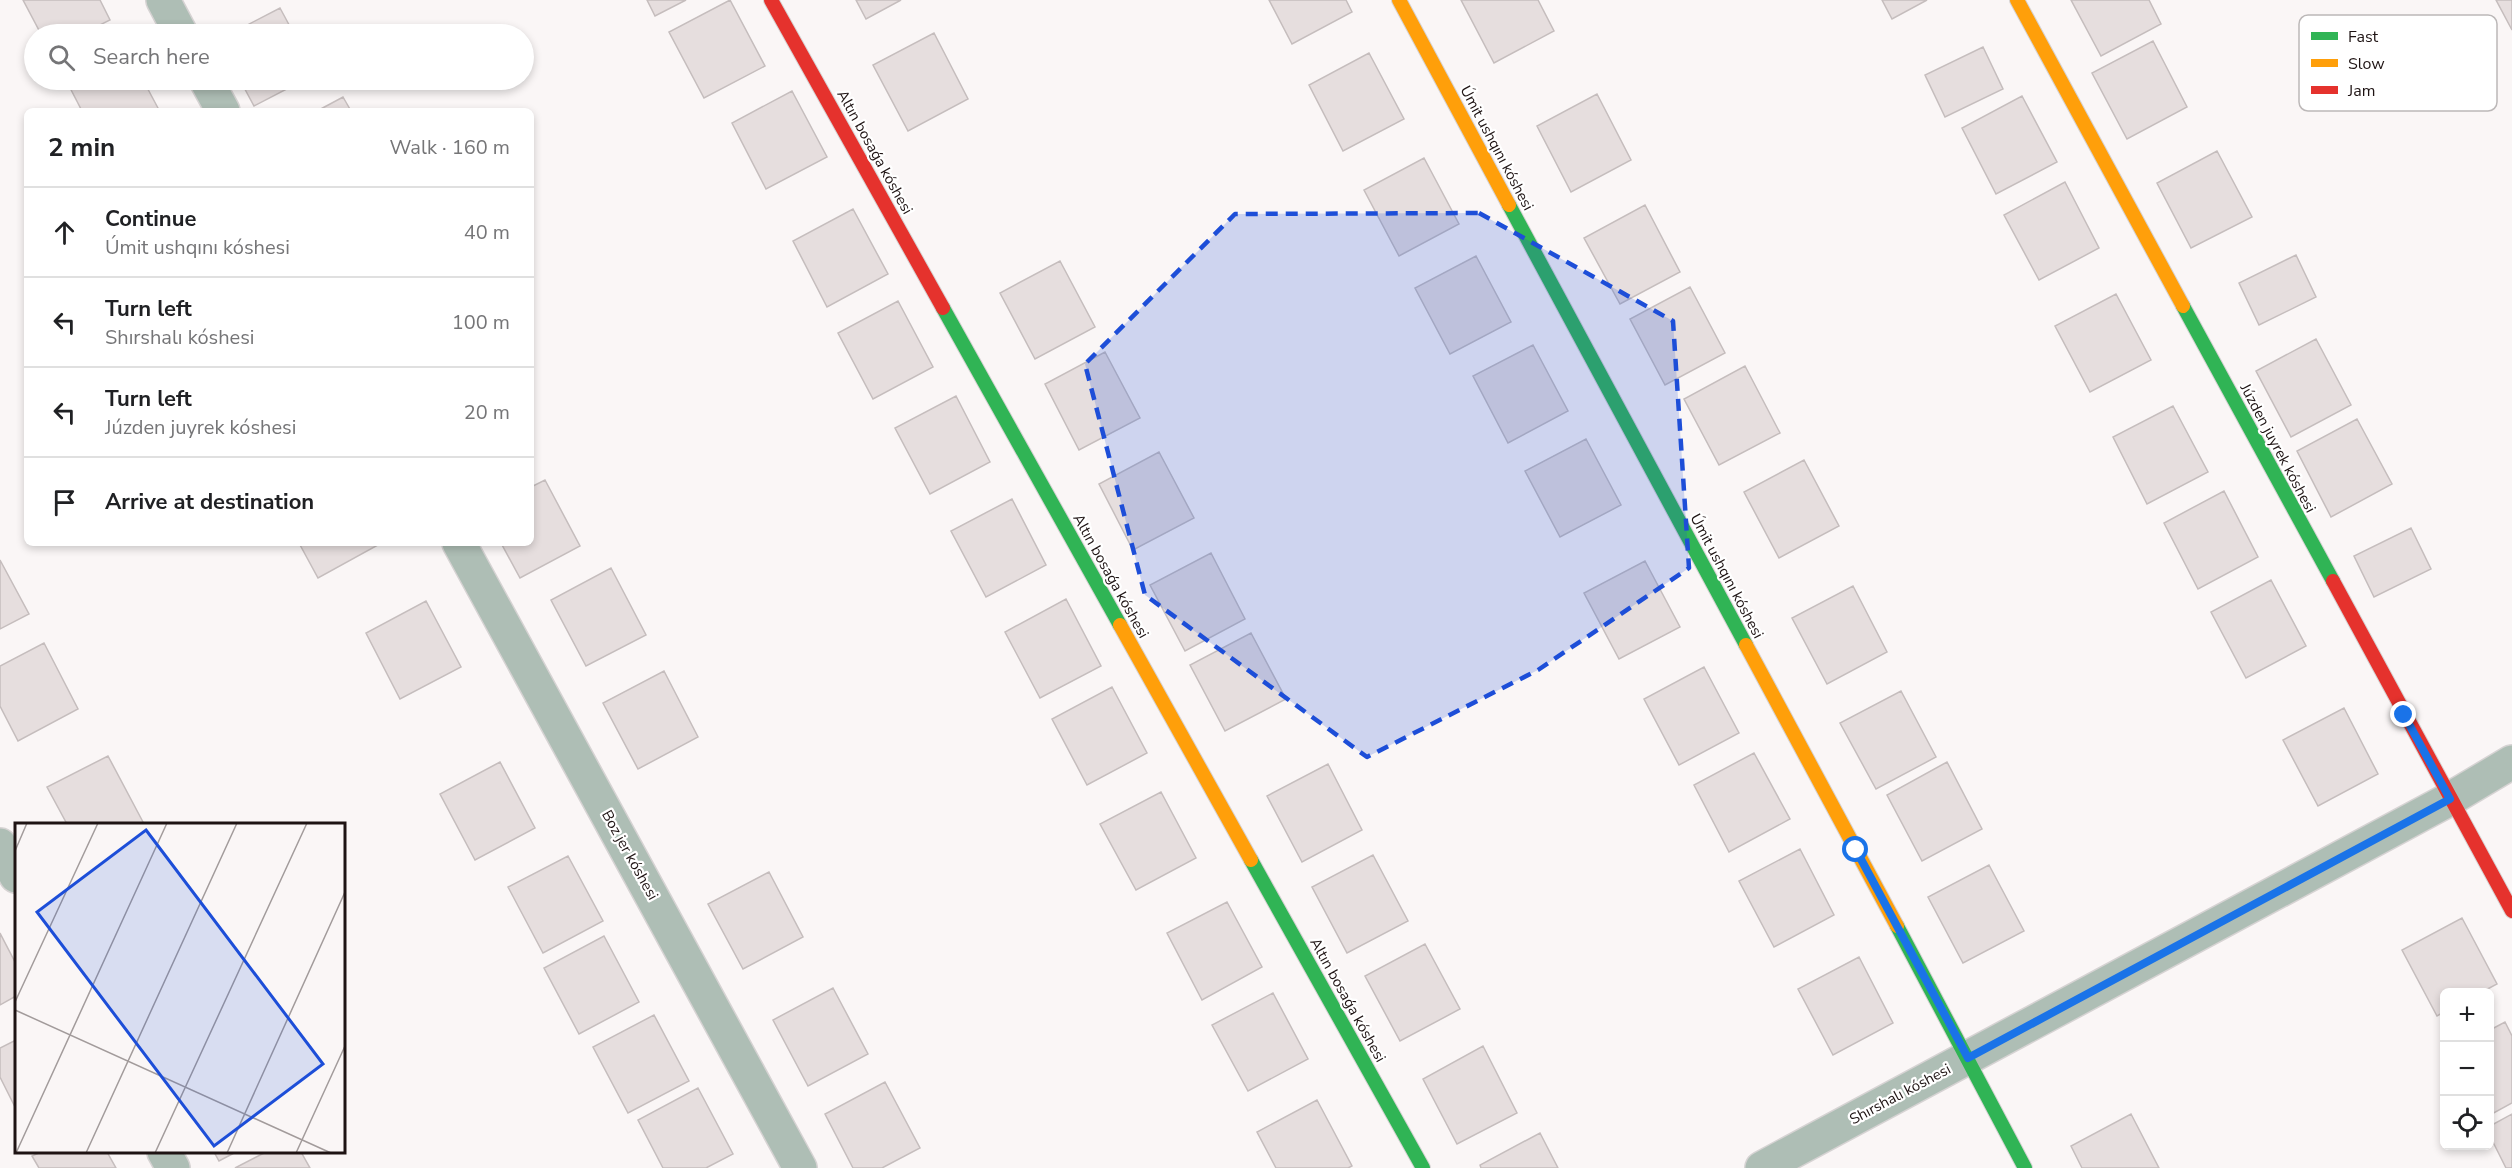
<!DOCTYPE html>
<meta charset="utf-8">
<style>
:root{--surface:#fff;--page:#f2f2f2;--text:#202124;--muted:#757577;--line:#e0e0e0}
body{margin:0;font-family:"Nunito Sans",sans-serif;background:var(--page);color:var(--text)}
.controls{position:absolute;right:18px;bottom:18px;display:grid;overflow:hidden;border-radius:9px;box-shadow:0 3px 9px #0003}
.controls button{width:54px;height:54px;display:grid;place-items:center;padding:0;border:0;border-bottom:2px solid var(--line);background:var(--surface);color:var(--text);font:30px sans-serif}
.stop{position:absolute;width:18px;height:18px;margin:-14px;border:4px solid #1a73e8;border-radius:50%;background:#fff}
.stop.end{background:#1a73e8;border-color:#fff;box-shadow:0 2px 6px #0008}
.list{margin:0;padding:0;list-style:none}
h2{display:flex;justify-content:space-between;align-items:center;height:78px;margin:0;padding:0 24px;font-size:26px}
h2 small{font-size:20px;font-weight:400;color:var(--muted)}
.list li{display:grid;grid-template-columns:39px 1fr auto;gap:18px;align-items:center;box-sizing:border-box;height:90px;padding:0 24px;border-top:2px solid var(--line)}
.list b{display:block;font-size:22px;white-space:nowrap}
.list p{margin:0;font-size:20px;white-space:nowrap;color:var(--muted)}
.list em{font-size:20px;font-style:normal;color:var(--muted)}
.icon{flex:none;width:33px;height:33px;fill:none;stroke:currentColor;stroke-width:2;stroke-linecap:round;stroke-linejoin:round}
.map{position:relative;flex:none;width:2512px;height:1168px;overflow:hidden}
.search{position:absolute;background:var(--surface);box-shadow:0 3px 9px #0003;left:24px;top:24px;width:510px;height:66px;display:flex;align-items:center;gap:15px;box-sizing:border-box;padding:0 21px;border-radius:33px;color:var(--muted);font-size:22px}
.panel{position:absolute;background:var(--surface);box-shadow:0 3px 9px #0003;left:24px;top:108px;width:510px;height:438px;border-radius:9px}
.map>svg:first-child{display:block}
.building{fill:#e6dede;stroke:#c5bdbd;stroke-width:1.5}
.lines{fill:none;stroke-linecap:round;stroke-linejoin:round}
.street-casing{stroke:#d6d3d3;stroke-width:36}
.fast-casing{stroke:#d6d3d3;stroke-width:16}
.slow-casing{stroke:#d6d3d3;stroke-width:16}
.jam-casing{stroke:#d6d3d3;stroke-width:16}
.street{stroke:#aebeb5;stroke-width:33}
.fast{stroke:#30b455;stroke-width:14}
.slow{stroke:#ff9f0a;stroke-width:14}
.jam{stroke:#e5322d;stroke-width:14}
.route{stroke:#1a73e8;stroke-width:8}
.marked{fill:#1d4ed8;fill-opacity:0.2;stroke:#1d4ed8;stroke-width:4.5;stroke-dasharray:12 8;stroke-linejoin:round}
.labels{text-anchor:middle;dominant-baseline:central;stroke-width:4.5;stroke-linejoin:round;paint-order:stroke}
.street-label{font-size:15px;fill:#1e1313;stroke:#fff}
.inset-road{fill:none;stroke:#a29b9b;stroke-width:1.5}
.view{fill:#1d4ed8;fill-opacity:0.15;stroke:#1d4ed8;stroke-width:3}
.inset-edge{fill:none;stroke:#1e1313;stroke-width:3}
.key{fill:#fff;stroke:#bcb8b8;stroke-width:1.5}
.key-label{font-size:16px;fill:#1e1313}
</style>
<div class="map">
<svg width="2512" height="1168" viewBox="0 0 2512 1168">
<rect width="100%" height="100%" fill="#faf6f6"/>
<path class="building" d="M 23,0 L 100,0 L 110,20 L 82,34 L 41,34 Z
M 647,0 L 686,0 L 655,16 Z
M 730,0 L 765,66 L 704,98 L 669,32 Z
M 856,0 L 901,0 L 866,19 Z
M 1269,0 L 1346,0 L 1352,12 L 1292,44 Z
M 1461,0 L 1538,0 L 1554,31 L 1494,63 Z
M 1882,0 L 1927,0 L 1892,19 Z
M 2071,0 L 2149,0 L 2161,24 L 2101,56 Z
M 2496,0 L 2512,0 L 2512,30 Z
M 280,8 L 294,34 L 230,34 Z
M 934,33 L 968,99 L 908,131 L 873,65 Z
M 2153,41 L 2187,107 L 2127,139 L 2092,73 Z
M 1983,47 L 2003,89 L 1945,117 L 1925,75 Z
M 1369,53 L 1404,119 L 1343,151 L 1309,85 Z
M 66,80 L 143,80 L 159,110 L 82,111 Z
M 240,80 L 304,80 L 254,106 Z
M 792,91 L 827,157 L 766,189 L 732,123 Z
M 1597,94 L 1631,160 L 1571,192 L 1537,126 Z
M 2022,96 L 2057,162 L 1996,194 L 1962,128 Z
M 343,97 L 351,111 L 317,111 Z
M 2217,151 L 2252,217 L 2191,248 L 2157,183 Z
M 1424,158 L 1459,224 L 1399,256 L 1364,190 Z
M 2065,182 L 2099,248 L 2039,280 L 2004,215 Z
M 1645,205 L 1680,272 L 1620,304 L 1584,238 Z
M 853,209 L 888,274 L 827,307 L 793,241 Z
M 2296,255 L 2316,297 L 2259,325 L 2239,283 Z
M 1476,256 L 1511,322 L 1450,354 L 1415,288 Z
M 1060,261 L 1095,327 L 1035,359 L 1000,293 Z
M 1690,287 L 1725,353 L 1665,385 L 1630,319 Z
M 2116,294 L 2151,360 L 2090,392 L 2055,326 Z
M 898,301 L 933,367 L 873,399 L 838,333 Z
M 2316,339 L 2351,405 L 2291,437 L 2256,371 Z
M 1533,345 L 1568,411 L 1508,443 L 1473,376 Z
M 1105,352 L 1140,418 L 1079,450 L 1045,384 Z
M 1745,366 L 1780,433 L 1719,465 L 1684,399 Z
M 956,396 L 990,462 L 930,494 L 895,428 Z
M 2173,406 L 2208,472 L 2147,504 L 2113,437 Z
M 2357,419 L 2392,484 L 2331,517 L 2297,451 Z
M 1586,439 L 1621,505 L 1560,537 L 1525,471 Z
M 1159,452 L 1194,518 L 1133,550 L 1099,484 Z
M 1804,460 L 1839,526 L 1779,558 L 1744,492 Z
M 545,480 L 580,546 L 520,578 L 501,543 L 531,543 L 531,487 Z
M 2224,491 L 2258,557 L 2198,589 L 2164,523 Z
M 1012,499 L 1046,565 L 986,597 L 951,531 Z
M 2411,528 L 2431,569 L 2374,597 L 2354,556 Z
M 299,543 L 377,543 L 378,545 L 318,578 Z
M 1211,553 L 1245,619 L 1185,651 L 1150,585 Z
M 0,560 L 29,614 L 0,629 Z
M 1645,561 L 1680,627 L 1619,659 L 1584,593 Z
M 611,568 L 646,635 L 586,666 L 551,600 Z
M 2271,580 L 2306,646 L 2246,678 L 2211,612 Z
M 1853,586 L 1887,652 L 1827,684 L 1792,618 Z
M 1066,599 L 1101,666 L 1040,698 L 1005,632 Z
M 426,601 L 461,667 L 400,699 L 366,633 Z
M 1251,633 L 1286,699 L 1225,731 L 1190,665 Z
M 44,643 L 78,709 L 18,741 L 0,706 L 0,666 Z
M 1704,667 L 1739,733 L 1679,765 L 1644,699 Z
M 664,671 L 698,737 L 638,769 L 603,703 Z
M 1112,687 L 1147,753 L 1087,785 L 1052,719 Z
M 1901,691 L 1936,757 L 1876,789 L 1840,723 Z
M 2344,708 L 2378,774 L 2318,806 L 2283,740 Z
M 1754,753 L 1790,819 L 1729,852 L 1694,785 Z
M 108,756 L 143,822 L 137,824 L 67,824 L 47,787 Z
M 500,762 L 535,828 L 475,860 L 440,794 Z
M 1947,762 L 1982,829 L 1922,861 L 1887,795 Z
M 1328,764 L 1362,830 L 1302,862 L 1267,796 Z
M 1161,792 L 1196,858 L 1136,890 L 1100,824 Z
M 1800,849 L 1834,915 L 1774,947 L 1739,881 Z
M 1373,855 L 1408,921 L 1347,953 L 1312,887 Z
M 568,856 L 603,921 L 543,953 L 508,887 Z
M 1989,865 L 2024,931 L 1963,963 L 1928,897 Z
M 769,872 L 803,937 L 743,969 L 708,904 Z
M 1227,902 L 1262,967 L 1202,1000 L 1167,933 Z
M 2462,918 L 2497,984 L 2482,992 L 2444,992 L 2444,1012 L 2437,1016 L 2402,950 Z
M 0,933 L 16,964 L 16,996 L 0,1005 Z
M 604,936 L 639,1002 L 579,1034 L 544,968 Z
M 1425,944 L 1460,1009 L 1400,1041 L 1365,976 Z
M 1859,957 L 1893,1023 L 1833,1055 L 1798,989 Z
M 833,988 L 868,1054 L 808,1086 L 773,1020 Z
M 1273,993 L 1308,1059 L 1248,1091 L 1212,1025 Z
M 654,1015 L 689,1081 L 628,1113 L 593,1047 Z
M 2505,1022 L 2512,1036 L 2512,1103 L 2490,1115 L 2490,1030 Z
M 16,1040 L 16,1109 L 0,1077 L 0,1048 Z
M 1483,1046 L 1517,1113 L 1457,1144 L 1423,1079 Z
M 885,1082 L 920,1148 L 882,1168 L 853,1168 L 825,1114 Z
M 698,1088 L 733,1154 L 706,1168 L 663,1168 L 638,1120 Z
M 1317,1100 L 1352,1166 L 1348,1168 L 1276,1168 L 1257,1132 Z
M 2131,1114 L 2159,1168 L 2082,1168 L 2071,1146 Z
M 2512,1114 L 2512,1168 L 2506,1168 L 2490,1136 L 2490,1126 Z
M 1540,1133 L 1558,1168 L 1481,1168 L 1480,1165 Z
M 41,1152 L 107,1152 L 116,1168 L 39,1168 L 32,1156 Z
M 214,1152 L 236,1152 L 219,1161 Z
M 266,1152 L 301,1152 L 310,1168 L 235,1168 Z"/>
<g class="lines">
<defs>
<path id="street" d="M 163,0 L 181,34
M 206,80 L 223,111
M 459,543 L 800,1168
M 0,845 L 16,876
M 164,1152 L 173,1168
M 1762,1168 L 2450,799 L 2512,762"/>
<path id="fast" d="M 1509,205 L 1746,645
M 2183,306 L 2333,581
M 943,308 L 1120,625
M 1251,860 L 1423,1168
M 1897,926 L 2025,1168"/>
<path id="slow" d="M 1399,0 L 1509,205
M 2017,0 L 2183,306
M 1120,625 L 1251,860
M 1746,645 L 1897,926"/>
<path id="jam" d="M 771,0 L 943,308
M 2333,581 L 2512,911"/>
</defs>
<use href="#street" class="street-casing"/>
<use href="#fast" class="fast-casing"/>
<use href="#slow" class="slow-casing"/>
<use href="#jam" class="jam-casing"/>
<use href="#street" class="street"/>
<use href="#fast" class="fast"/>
<use href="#slow" class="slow"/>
<use href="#jam" class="jam"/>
</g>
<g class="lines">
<path class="route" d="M 1856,850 L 1968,1058 L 2450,799 L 2404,715"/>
</g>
<path class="marked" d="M 1479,213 L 1673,321 L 1689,568 L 1538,670 L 1367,757 L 1145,595 L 1085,364 L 1235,214 Z"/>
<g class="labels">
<g class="street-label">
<text transform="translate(1497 148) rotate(62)">Úmit ushqını kóshesi</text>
<text transform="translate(875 152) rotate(61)">Altın bosaǵa kóshesi</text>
<text transform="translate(2278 448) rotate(62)">Júzden juyrek kóshesi</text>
<text transform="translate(1111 576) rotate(61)">Altın bosaǵa kóshesi</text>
<text transform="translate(1727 576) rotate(62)">Úmit ushqını kóshesi</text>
<text transform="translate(630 855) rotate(61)">Boz jer kóshesi</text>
<text transform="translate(1348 1000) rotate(61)">Altın bosaǵa kóshesi</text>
<text transform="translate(1900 1094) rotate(-28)">Shırshalı kóshesi</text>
</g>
</g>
<g transform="translate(15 823)">
<rect width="330" height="330" fill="#faf6f6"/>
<path class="inset-road" d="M 0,28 L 12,0M 0,179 L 83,0M 0,187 L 316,330M 1,330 L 152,0M 71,330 L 222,0M 140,330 L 292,0M 212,330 L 330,69M 281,330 L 330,223"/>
<path class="view" d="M 131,7 L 308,241 L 199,323 L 22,89 Z"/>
<rect width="330" height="330" class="inset-edge"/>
</g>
<rect x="2299" y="15" width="198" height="96" rx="9" class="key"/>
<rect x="2311" y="32" width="27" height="8" fill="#30b455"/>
<rect x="2311" y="59" width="27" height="8" fill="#ff9f0a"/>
<rect x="2311" y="86" width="27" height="8" fill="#e5322d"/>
<g class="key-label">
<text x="2348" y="42">Fast</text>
<text x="2348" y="69">Slow</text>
<text x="2348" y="96">Jam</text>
</g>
</svg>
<div class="controls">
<button>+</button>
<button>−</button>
<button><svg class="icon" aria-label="locate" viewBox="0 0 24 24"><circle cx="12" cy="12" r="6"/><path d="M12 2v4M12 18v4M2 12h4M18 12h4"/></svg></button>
</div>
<div class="stop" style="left:1856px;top:850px"></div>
<div class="stop end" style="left:2404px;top:715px"></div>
<div class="search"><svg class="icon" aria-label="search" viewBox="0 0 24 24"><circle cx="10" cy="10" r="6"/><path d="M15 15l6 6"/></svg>Search here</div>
<section class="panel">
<h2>2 min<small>Walk · 160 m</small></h2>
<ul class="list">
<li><svg class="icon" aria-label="ahead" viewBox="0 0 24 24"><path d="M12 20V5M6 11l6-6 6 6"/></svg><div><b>Continue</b><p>Úmit ushqını kóshesi</p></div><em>40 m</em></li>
<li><svg class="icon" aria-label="left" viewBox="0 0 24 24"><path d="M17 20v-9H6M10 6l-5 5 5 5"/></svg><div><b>Turn left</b><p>Shırshalı kóshesi</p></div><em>100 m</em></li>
<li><svg class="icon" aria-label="left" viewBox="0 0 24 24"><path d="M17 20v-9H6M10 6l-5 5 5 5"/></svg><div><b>Turn left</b><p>Júzden juyrek kóshesi</p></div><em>20 m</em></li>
<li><svg class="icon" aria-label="arrive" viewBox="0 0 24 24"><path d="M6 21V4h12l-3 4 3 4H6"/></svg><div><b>Arrive at destination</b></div></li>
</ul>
</section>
</div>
